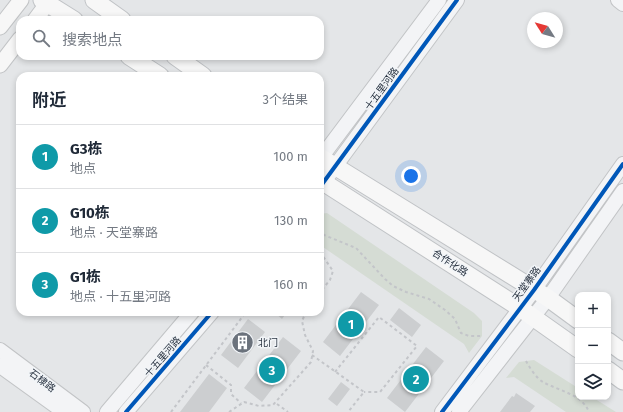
<!DOCTYPE html>
<html lang="zh">
<meta charset="utf-8">
<style>
:root{--surface:#fff;--page:#f6f6f7;--text:#1f2937;--muted:#747a83;--line:#e0e1e3;--accent:#6b727c}
body{margin:0;font-family:"Fira Sans","Noto Sans SC",sans-serif;background:var(--page);color:var(--text)}
.controls{position:absolute;right:12px;bottom:12px;display:grid;overflow:hidden;border-radius:8px;box-shadow:0 2px 6px #0003}
.controls button{width:36px;height:36px;display:grid;place-items:center;padding:0;border:0;border-bottom:1px solid var(--line);background:var(--surface);color:var(--text);font:20px sans-serif}
.compass{position:absolute;left:527px;top:12px;width:36px;height:36px;border-radius:50%;background:var(--surface);box-shadow:0 2px 6px #0003;rotate:307deg}
.you{position:absolute;left:411px;top:176px;width:14px;height:14px;margin:-10px;border:3px solid #fff;border-radius:50%;background:#1a73e8;box-shadow:0 0 0 6px #1a73e833}
.badge{display:grid;place-items:center;width:26px;height:26px;border-radius:50%;background:var(--accent);color:#fff;font-size:13px;font-weight:700}
.pin{position:absolute;translate:-50% -50%;border:2px solid #fff;box-shadow:0 1px 4px #0006}
.list{margin:0;padding:0;list-style:none}
h2{display:flex;justify-content:space-between;align-items:center;height:52px;margin:0;padding:0 16px;font-size:17px}
h2 small{font-size:13px;font-weight:400;color:var(--muted)}
.list li{display:grid;grid-template-columns:26px 1fr auto;gap:12px;align-items:center;box-sizing:border-box;height:64px;padding:0 16px;border-top:1px solid var(--line)}
.list b{display:block;font-size:15px;white-space:nowrap}
.list p{margin:0;font-size:13px;white-space:nowrap;color:var(--muted)}
.list em{font-size:13px;font-style:normal;color:var(--muted)}
.icon{flex:none;width:22px;height:22px;fill:none;stroke:currentColor;stroke-width:2;stroke-linecap:round;stroke-linejoin:round}
.map{position:relative;flex:none;width:623px;height:412px;overflow:hidden}
.search{position:absolute;background:var(--surface);box-shadow:0 2px 6px #0003;left:16px;top:16px;width:308px;height:44px;display:flex;align-items:center;gap:10px;box-sizing:border-box;padding:0 14px;border-radius:12px;color:var(--muted);font-size:15px}
.panel{position:absolute;background:var(--surface);box-shadow:0 2px 6px #0003;left:16px;top:72px;width:308px;height:244px;border-radius:12px}
.map>svg:first-child{display:block}
.green{fill:#d5dcd4}
.building{fill:#ccced0}
.lines{fill:none;stroke-linecap:round;stroke-linejoin:round}
.tertiary-casing{stroke:#c2c4c6;stroke-width:16}
.secondary-casing{stroke:#c2c4c6;stroke-width:17}
.primary-casing{stroke:#c0c3c6;stroke-width:19}
.path{stroke:#c3c5c9;stroke-width:2;stroke-dasharray:3 3;stroke-linecap:butt}
.tertiary{stroke:#f3f4f6;stroke-width:14}
.secondary{stroke:#f7f7f7;stroke-width:15}
.primary{stroke:#f7f7f7;stroke-width:17}
.cycleway-casing{stroke:#f2f5f8;stroke-width:6}
.cycleway{stroke:#0057b8;stroke-width:4}
.labels{text-anchor:middle;dominant-baseline:central;stroke-width:3;stroke-linejoin:round;paint-order:stroke}
.street-label{font-size:10px;fill:#2a3442;stroke:#f2f5f8}
.poi-label{font-size:10px;fill:#2a3442;stroke:#f2f5f8;text-anchor:start}
</style>
<div class="map">
<svg width="623" height="412" viewBox="0 0 623 412">
<rect width="100%" height="100%" fill="#e4e6e8"/>
<path class="green" d="M 327,213 L 474,313 L 482,321 L 482,336 L 469,353 L 464,344 L 320,245 L 320,214 Z
M 534,360 L 578,388 L 578,397 L 592,397 L 616,412 L 566,412 L 514,377 L 506,378 L 519,362 Z"/>
<path class="building" d="M 361,292 L 379,305 L 340,356 L 323,342 Z
M 399,308 L 421,325 L 412,337 L 390,320 Z
M 274,312 L 287,312 L 282,319 Z
M 248,319 L 265,332 L 238,368 L 221,355 Z
M 283,337 L 301,351 L 262,402 L 244,388 Z
M 426,347 L 444,361 L 405,412 L 387,398 Z
M 209,374 L 227,388 L 209,412 L 180,412 Z
M 341,382 L 350,389 L 337,406 L 328,399 Z
M 516,393 L 535,406 L 530,412 L 500,412 L 512,396 L 514,397 Z"/>
<g class="lines">
<defs>
<path id="tertiary" d="M 618,0 L 623,4
M 320,159 L 439,0
M 320,187 L 457,0
M 0,350 L 83,412
M 0,366 L 64,412
M 107,412 L 192,312
M 126,412 L 212,312
M 442,412 L 534,290 L 623,164
M 459,412 L 548,298 L 623,191"/>
<path id="secondary" d="M 35,20 L 50,0
M 0,27 L 21,0
M 0,65 L 20,39"/>
<path id="primary" d="M 42,0 L 74,20
M 94,0 L 122,20
M 129,56 L 160,76
M 175,56 L 203,76
M 320,157 L 548,298 L 578,320
M 320,180 L 520,308 L 578,349
M 608,341 L 623,352
M 608,370 L 623,381"/>
</defs>
<use href="#tertiary" class="tertiary-casing"/>
<use href="#secondary" class="secondary-casing"/>
<use href="#primary" class="primary-casing"/>
<path class="path" d="M 320,229 L 324,235 L 356,248 L 385,279 L 393,286 L 406,292 L 429,299 L 445,310 L 455,319 L 461,333 L 469,336 L 482,336
M 320,252 L 333,271 L 330,280 L 320,292
M 312,355 L 364,392 L 348,412
M 526,361 C 530,368 536,378 543,382 C 559,391 582,394 589,412
M 206,365 L 231,385 L 231,394 L 241,403
M 335,372 L 379,317 L 417,346 L 380,392 L 364,392
M 277,404 L 288,412
M 171,412 L 246,312
M 229,412 L 244,402 L 259,406 L 273,405 L 311,362 L 313,351 L 305,335 L 302,321 L 306,312"/>
<use href="#tertiary" class="tertiary"/>
<use href="#secondary" class="secondary"/>
<use href="#primary" class="primary"/>
<defs>
<path id="cycleway" d="M 320,187 L 457,0
M 126,412 L 212,312
M 442,412 L 534,290 L 623,164"/>
</defs>
<use href="#cycleway" class="cycleway-casing"/>
<use href="#cycleway" class="cycleway"/>
</g>
<defs>
<symbol id="building-disc" viewBox="-11 -11 22 22"><circle r="9.5" fill="#6b727c" stroke="#f2f5f8"/><path d="M-4-6H4V6H1V3H-1V6H-4ZM-2.5-4.3h1.7v1.8h-1.7ZM.8-4.3h1.7v1.8H.8ZM-2.5-1h1.7V.8h-1.7ZM.8-1h1.7V.8H.8Z" fill="#fff"/></symbol>
</defs>
<g fill-rule="evenodd">
<use href="#building-disc" x="230" y="330" width="25" height="25"/>
</g>
<g class="labels">
<g class="street-label">
<text transform="translate(382 89) rotate(-54)">十五里河路</text>
<text transform="translate(450 263) rotate(33)">合作化路</text>
<text transform="translate(527 284) rotate(-54)">天堂寨路</text>
<text transform="translate(163 357) rotate(-49)">十五里河路</text>
<text transform="translate(42 381) rotate(37)">石棣路</text>
</g>
<g class="poi-label">
<text x="258" y="343">北门</text>
</g>
</g>
</svg>
<div class="controls">
<button>+</button>
<button>−</button>
<button><svg class="icon" aria-label="layers" viewBox="0 0 24 24"><path d="M12 4l9 5-9 5-9-5zM3 14l9 5 9-5"/></svg></button>
</div>
<svg class="compass" viewBox="-18 -18 36 36"><path d="M0-13l5 13h-10z" fill="#e53935"/><path d="M0 13l5-13h-10z" fill="#747a83"/></svg>
<div class="you"></div>
<div class="pin badge" style="left:351px;top:324px;background:#0f9aa8">1</div>
<div class="pin badge" style="left:416px;top:379px;background:#0f9aa8">2</div>
<div class="pin badge" style="left:272px;top:370px;background:#0f9aa8">3</div>
<div class="search"><svg class="icon" aria-label="search" viewBox="0 0 24 24"><circle cx="10" cy="10" r="6"/><path d="M15 15l6 6"/></svg>搜索地点</div>
<section class="panel">
<h2>附近<small>3个结果</small></h2>
<ul class="list">
<li><span class="badge" style="background:#0f9aa8">1</span><div><b>G3栋</b><p>地点</p></div><em>100 m</em></li>
<li><span class="badge" style="background:#0f9aa8">2</span><div><b>G10栋</b><p>地点 · 天堂寨路</p></div><em>130 m</em></li>
<li><span class="badge" style="background:#0f9aa8">3</span><div><b>G1栋</b><p>地点 · 十五里河路</p></div><em>160 m</em></li>
</ul>
</section>
</div>
